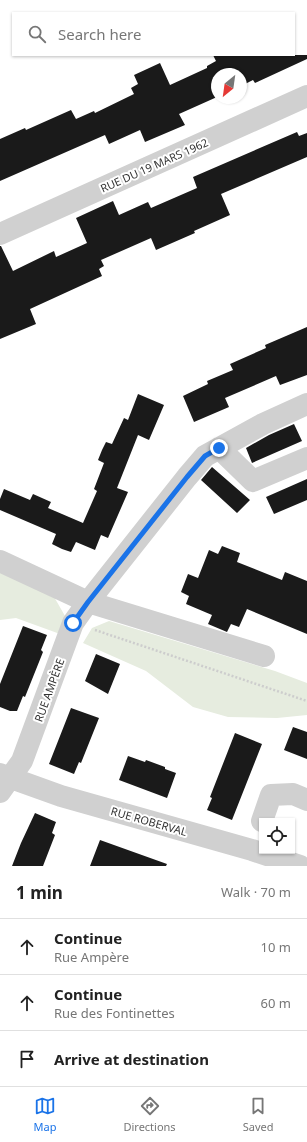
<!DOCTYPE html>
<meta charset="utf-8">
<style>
:root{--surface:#fff;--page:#f6f6f6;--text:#222;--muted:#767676;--line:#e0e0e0;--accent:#1a73e8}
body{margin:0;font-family:"Noto Sans",sans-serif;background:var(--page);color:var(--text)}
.controls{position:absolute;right:12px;bottom:12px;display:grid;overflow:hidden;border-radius:0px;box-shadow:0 1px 3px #0004}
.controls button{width:36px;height:36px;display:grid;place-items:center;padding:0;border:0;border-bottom:1px solid var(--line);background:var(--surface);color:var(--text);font:20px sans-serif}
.compass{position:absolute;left:211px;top:68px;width:36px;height:36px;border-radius:50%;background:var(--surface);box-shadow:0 1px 3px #0004;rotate:209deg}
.stop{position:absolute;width:12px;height:12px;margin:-9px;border:3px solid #1a73e8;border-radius:50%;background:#fff}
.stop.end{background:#1a73e8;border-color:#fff;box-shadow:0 1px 4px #0008}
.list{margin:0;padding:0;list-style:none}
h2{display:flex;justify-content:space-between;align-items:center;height:52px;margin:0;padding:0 16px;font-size:17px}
h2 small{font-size:13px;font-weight:400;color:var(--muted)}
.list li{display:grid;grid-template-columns:26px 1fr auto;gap:12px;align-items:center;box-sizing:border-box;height:56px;padding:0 16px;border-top:1px solid var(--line)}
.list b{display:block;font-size:15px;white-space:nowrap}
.list p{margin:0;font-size:13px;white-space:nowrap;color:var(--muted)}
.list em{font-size:13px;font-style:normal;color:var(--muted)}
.icon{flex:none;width:22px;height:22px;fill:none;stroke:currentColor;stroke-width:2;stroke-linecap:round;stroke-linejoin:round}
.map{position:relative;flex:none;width:307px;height:866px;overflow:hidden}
.search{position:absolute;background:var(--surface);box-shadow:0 1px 3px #0004;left:12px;right:12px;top:12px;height:44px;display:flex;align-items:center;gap:10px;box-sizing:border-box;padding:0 14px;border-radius:0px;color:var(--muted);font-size:15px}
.sheet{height:220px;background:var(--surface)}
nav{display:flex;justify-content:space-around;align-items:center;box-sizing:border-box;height:56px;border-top:1px solid var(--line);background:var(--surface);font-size:11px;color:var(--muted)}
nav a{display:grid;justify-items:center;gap:2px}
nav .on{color:var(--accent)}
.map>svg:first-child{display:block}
.green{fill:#e6ecdf}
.building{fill:#1a1a1a}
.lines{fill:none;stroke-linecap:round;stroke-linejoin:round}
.path{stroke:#cdcdcd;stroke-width:2.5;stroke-dasharray:2 2;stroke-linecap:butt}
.minor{stroke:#d0d0d0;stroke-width:22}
.route{stroke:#1a73e8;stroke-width:5}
.labels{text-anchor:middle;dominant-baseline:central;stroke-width:4;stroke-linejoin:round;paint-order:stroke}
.street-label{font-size:11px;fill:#333;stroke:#fff}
</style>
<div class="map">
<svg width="307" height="866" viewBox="0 0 307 866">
<rect width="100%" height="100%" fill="#fff"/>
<path class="green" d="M 0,571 L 53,595 L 65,616 L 60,634 L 16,618 L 0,620 Z
M 109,621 L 275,671 L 307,683 L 307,715 L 277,718 L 228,717 L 193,707 L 146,671 L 83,643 L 92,628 Z"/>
<path class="building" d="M 213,55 L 307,55 L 307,59 L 255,83 L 253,80 L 241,86 L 241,74 L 217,74 L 217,97 L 179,114 L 185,125 L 145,142 L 140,130 L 109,144 L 105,135 L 0,181 L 0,139 L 25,128 L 26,130 L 71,110 L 76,119 L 94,111 L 95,113 L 134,94 L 131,88 L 138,84 L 134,75 L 160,63 L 170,85 L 207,68 L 207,66 L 216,61 Z
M 297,132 L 299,136 L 307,133 L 307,157 L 221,194 L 230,215 L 194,231 L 195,233 L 156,250 L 151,238 L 101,260 L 104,266 L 99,269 L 102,276 L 30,309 L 36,324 L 0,339 L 0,246 L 1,246 L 13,271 L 54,251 L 56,257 L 87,243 L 76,218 L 113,201 L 119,215 L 148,202 L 151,208 L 197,188 L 193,177 Z
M 307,327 L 307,375 L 280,385 L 276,376 L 225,398 L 229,407 L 194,422 L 183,396 L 208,384 L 207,381 L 233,370 L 230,364 L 266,348 L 265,345 Z
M 138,394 L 164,405 L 149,440 L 138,435 L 117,488 L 128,492 L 108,538 L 101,535 L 95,550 L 76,542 L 71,552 L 62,549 L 52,544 L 56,534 L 0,510 L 0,499 L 4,489 L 30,500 L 33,494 L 51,502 L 48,508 L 83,523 L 97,491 L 94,489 L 104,463 L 98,460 L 102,450 L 106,442 L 112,444 L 124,418 L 128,420 Z
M 294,424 L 302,441 L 252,463 L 246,448 L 269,435 Z
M 212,467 L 250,500 L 237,513 L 201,480 Z
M 307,479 L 307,500 L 274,514 L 266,497 Z
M 222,546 L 240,553 L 237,562 L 282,580 L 285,572 L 307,581 L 307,634 L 247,609 L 239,627 L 231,624 L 227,632 L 208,624 L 212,615 L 186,604 L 189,596 L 181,592 L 188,574 L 198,578 L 209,550 L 218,554 Z
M 23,626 L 47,635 L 41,650 L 43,652 L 25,697 L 23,696 L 17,711 L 10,711 L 0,707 L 0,684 Z
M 96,654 L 120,664 L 108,694 L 85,681 Z
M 71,708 L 99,718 L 81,763 L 79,762 L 74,774 L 49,764 Z
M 293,727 L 307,732 L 307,759 L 284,750 Z
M 235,733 L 262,744 L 232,820 L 207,810 L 212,798 L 210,797 Z
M 128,756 L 145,762 L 146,760 L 165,767 L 165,769 L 176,773 L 167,798 L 119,780 Z
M 35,813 L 56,822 L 52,833 L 55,835 L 43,866 L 12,866 L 21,843 Z
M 100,840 L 167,864 L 166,866 L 90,866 Z"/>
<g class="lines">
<path class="path" d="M 95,630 L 307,701"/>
<path class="minor" d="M 0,234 L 307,96
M 219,448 L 253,481 L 307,458
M 0,561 L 88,602 L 264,656
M 0,774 L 61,796 L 252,850 L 300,866
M 0,792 L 22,761 L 73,623 L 88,602 L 187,477 L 205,456 L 263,424 L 307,404
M 262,821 L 271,795 L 293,794 L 307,800"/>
</g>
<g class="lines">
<path class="route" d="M 73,623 L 88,602 L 187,477 L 205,456 L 219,448"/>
</g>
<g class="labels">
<g class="street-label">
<text transform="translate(154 165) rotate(-24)">RUE DU 19 MARS 1962</text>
<text transform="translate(49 690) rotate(-70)">RUE AMPÈRE</text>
<text transform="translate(149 821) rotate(16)">RUE ROBERVAL</text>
</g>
</g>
</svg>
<div class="controls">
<button><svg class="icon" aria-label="locate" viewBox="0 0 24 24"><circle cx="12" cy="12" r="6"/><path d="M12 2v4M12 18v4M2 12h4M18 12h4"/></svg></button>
</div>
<svg class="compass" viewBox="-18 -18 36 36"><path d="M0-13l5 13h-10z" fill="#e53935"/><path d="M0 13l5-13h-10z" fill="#767676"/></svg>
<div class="stop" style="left:73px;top:623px"></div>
<div class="stop end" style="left:219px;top:448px"></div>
<div class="search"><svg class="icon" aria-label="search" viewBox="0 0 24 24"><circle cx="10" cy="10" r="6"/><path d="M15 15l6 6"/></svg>Search here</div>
</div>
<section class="sheet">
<h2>1 min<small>Walk · 70 m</small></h2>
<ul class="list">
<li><svg class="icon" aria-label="ahead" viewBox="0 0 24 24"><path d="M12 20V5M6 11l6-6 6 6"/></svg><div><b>Continue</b><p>Rue Ampère</p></div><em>10 m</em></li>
<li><svg class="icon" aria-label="ahead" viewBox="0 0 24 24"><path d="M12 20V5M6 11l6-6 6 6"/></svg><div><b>Continue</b><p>Rue des Fontinettes</p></div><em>60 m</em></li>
<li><svg class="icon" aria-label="arrive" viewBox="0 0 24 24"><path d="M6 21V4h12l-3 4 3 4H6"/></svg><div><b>Arrive at destination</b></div></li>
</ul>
</section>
<nav>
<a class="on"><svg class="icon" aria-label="map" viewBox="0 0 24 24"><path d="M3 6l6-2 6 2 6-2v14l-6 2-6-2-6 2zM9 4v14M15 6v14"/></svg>Map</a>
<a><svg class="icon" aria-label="directions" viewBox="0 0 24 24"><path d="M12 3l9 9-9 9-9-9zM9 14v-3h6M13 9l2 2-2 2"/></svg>Directions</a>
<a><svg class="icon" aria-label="saved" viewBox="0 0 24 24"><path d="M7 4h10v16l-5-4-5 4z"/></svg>Saved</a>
</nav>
